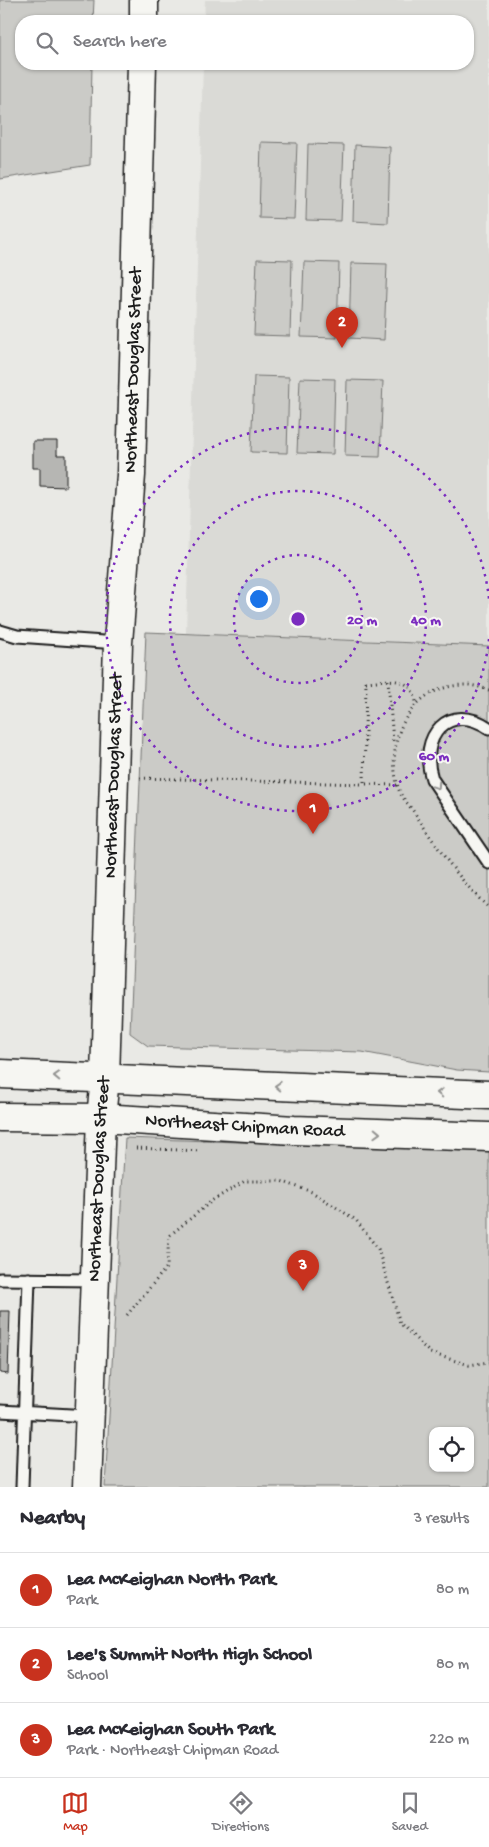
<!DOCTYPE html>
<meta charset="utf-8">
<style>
:root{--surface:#fff;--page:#f2f2f3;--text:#2b2b33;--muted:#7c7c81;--line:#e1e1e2;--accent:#c8321e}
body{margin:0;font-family:"Gochi Hand",sans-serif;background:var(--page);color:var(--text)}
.controls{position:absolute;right:15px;bottom:15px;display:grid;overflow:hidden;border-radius:10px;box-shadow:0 1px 4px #0004}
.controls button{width:45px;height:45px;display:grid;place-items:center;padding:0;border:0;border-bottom:1px solid var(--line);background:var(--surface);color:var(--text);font:25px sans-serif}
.you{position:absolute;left:258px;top:598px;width:18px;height:18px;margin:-12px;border:4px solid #fff;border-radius:50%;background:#1a73e8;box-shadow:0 0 0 8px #1a73e833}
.badge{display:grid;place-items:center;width:32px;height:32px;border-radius:50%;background:var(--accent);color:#fff;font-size:16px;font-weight:700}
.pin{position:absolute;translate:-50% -41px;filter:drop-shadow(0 1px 2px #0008)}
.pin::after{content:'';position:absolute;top:26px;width:18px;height:15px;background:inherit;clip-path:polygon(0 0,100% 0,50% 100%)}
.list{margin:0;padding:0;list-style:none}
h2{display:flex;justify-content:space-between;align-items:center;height:65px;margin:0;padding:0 20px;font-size:21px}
h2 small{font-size:16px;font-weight:400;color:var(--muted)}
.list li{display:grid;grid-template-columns:32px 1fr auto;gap:15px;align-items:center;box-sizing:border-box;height:75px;padding:0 20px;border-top:1px solid var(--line)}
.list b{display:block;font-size:19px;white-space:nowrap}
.list p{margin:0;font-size:16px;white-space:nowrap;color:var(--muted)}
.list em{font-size:16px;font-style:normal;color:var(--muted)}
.icon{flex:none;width:28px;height:28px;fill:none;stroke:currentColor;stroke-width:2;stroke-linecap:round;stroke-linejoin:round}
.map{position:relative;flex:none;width:489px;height:1487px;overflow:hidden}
.search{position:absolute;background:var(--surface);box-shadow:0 1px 4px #0004;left:15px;right:15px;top:15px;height:55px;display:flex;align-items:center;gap:12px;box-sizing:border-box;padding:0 18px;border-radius:20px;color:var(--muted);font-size:19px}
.sheet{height:290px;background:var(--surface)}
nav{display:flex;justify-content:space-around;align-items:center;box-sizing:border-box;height:70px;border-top:1px solid var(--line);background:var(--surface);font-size:14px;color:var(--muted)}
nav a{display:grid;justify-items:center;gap:2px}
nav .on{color:var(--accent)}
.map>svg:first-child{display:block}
.built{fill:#dadad6}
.green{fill:#cbcbc7;stroke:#747472;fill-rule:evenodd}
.building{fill:#b6b6b3;stroke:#1c1c1c}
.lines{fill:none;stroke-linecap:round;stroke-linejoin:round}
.lane-casing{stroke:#1c1c1c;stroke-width:15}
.secondary-casing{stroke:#1c1c1c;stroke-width:31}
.path{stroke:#1c1c1c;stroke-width:3;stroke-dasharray:1 4;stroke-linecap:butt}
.lane{stroke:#f6f6f2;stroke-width:11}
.secondary{stroke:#f6f6f2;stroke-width:28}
.oneway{stroke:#949492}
.ring{fill:none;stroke:#7b2cbf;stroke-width:2.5;stroke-dasharray:2.5 5}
.labels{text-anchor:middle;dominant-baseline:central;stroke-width:4;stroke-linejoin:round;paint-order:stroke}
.street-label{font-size:19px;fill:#1c1c1c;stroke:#f6f6f2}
.centre{fill:#7b2cbf;stroke:#f6f6f2;stroke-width:2.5}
.ring-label{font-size:15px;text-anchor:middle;font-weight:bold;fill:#7b2cbf;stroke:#f6f6f2;stroke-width:4;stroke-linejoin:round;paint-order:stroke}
</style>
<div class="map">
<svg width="489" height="1487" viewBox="0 0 489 1487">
<rect width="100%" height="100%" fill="#e9e9e5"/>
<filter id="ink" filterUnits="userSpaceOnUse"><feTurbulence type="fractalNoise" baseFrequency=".02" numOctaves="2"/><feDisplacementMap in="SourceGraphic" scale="10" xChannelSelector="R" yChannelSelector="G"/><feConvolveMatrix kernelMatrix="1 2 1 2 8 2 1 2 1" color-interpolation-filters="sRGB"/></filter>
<g filter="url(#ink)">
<path class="built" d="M 205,0 L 489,0 L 489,646 L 186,633 L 203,64 L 468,64 L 468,21 L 204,21 Z"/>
<path class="green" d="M 0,0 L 94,0 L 93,21 L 21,21 L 21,64 L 92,64 L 90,165 L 0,179 Z
M 261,142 L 297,143 L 294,219 L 259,218 Z
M 308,144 L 344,145 L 341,221 L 306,220 Z
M 355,145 L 390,147 L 388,223 L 353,221 Z
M 257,259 L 292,260 L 290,336 L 254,335 Z
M 304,262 L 339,263 L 337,338 L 301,337 Z
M 351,263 L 387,264 L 384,340 L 349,338 Z
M 254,376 L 289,377 L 287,453 L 251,452 Z
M 300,378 L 335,379 L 333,454 L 297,453 Z
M 347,380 L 383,381 L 380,457 L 345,456 Z
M 146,632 L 489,646 L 489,1072 L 457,1070 L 362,1052 L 148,1046 L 130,1033 Z
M 125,1138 L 489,1151 L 489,1487 L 105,1487 ZM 433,1431 L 470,1431 L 470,1468 L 433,1468 Z"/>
<path class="building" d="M 33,441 L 57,441 L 57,455 L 66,455 L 66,487 L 40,486 L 40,468 L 33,468 Z
M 0,1311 L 10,1311 L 8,1374 L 0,1373 Z"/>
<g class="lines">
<defs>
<path id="lane" d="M 0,631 L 17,636 L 118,643
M 489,728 C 449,701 418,736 432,779 L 489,863
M 0,1279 L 95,1280
M 0,1411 L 89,1416
M 22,1487 L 29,1279"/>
<g id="secondary">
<path d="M 144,21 L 144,0"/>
<path d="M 0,1074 L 489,1095"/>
<path id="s1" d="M 0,1117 L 101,1118 L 294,1130 L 489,1137"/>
<path id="s2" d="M 87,1487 L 101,1118 L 105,1078 L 118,643 L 131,475 L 142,64"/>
</g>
</defs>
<use href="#lane" class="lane-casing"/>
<use href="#secondary" class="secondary-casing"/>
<path class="path" d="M 388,680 L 393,741
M 489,690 C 482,688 474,685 467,685 C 411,684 384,738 398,787 C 400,796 409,805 414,812 C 436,846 460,881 489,908
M 140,778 L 364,784
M 397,785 L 364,784 L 366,682 C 387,680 412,675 416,702
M 136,1148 L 200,1151
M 127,1315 L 167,1267 L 169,1236 L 213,1200 L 245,1181 L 281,1181 L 312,1192 L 356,1220 L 378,1249 L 400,1323 L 430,1353 L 469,1365 L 489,1362"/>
<use href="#lane" class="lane"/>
<use href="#secondary" class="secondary"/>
</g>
<defs><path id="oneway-chevron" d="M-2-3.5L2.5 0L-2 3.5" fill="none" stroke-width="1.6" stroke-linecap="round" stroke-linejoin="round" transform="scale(1.25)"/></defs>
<g class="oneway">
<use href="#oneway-chevron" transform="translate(437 786) rotate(56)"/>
<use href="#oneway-chevron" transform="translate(57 1076) rotate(-178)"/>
<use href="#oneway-chevron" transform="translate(278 1086) rotate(-177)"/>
<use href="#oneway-chevron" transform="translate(440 1093) rotate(-178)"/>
<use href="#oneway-chevron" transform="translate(377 1133) rotate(2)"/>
</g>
</g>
<g class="ring">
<circle cx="298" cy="619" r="64"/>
<circle cx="298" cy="619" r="128"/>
<path d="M489 639A192 192 0 1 1 489 599"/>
</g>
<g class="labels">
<g class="street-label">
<text stroke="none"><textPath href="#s2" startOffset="1118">Northeast Douglas Street</textPath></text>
<text stroke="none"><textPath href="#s2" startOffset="712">Northeast Douglas Street</textPath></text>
<text stroke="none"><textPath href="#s1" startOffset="245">Northeast Chipman Road</textPath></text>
<text stroke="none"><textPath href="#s2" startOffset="308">Northeast Douglas Street</textPath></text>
</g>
</g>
<circle cx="298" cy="619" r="8" class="centre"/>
<g class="ring-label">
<text x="362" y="624">20 m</text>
<text x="426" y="624">40 m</text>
<text x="434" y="760">60 m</text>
</g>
</svg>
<div class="controls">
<button><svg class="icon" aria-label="locate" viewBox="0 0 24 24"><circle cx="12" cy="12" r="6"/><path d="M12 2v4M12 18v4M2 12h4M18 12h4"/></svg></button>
</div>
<div class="you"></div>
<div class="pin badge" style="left:313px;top:834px">1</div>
<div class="pin badge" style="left:342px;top:348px">2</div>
<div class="pin badge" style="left:303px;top:1291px">3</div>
<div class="search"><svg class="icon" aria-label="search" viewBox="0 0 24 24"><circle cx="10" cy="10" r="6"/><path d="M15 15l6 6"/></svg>Search here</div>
</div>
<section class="sheet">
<h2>Nearby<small>3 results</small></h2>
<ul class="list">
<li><span class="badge">1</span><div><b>Lea McKeighan North Park</b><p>Park</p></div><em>80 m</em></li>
<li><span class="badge">2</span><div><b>Lee's Summit North High School</b><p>School</p></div><em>80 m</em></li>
<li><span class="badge">3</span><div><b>Lea McKeighan South Park</b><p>Park · Northeast Chipman Road</p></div><em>220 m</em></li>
</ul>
</section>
<nav>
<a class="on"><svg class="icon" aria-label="map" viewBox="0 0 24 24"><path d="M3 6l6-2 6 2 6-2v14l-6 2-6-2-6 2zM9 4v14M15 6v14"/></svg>Map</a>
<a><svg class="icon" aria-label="directions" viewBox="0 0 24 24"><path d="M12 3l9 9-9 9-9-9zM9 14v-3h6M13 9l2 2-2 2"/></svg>Directions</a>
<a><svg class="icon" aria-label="saved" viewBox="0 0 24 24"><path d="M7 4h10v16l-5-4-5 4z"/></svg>Saved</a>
</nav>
